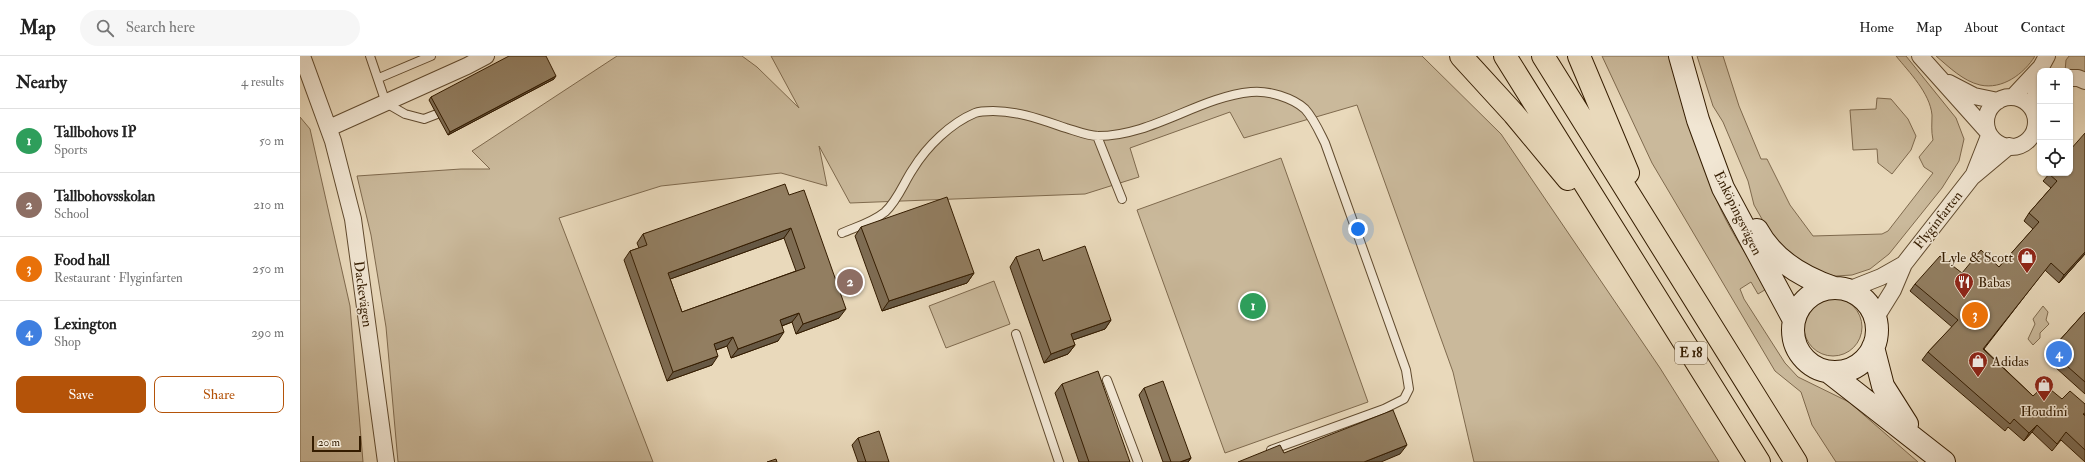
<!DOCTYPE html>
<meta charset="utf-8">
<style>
:root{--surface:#fff;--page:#f6f6f6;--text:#222;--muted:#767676;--line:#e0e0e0;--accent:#b45309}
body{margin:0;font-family:"IM FELL Double Pica",serif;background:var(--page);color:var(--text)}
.controls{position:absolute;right:12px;top:12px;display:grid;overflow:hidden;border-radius:8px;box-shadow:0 1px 3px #0004}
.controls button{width:36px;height:36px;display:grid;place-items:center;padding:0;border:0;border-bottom:1px solid var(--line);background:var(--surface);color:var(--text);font:20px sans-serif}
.scale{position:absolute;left:12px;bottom:10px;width:49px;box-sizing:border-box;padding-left:4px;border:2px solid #341c00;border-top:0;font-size:11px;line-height:14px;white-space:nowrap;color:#341c00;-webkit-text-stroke:3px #f1e6d3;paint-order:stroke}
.you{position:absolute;left:1058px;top:173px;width:14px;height:14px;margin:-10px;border:3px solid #fff;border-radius:50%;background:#1a73e8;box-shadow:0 0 0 6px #1a73e833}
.badge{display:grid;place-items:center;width:26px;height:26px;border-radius:50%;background:var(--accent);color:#fff;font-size:13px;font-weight:700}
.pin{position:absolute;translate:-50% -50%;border:2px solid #fff;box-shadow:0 1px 4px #0006}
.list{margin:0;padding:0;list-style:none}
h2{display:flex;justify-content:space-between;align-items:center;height:52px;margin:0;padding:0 16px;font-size:17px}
h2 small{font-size:13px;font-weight:400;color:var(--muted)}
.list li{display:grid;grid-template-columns:26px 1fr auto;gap:12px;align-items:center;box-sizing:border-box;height:64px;padding:0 16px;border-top:1px solid var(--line)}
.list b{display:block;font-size:15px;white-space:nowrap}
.list p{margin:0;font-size:13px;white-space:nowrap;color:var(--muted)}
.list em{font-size:13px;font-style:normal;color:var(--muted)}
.actions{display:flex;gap:8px;padding:12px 16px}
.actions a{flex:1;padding:9px 0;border:1px solid var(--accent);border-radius:8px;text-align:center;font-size:14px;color:var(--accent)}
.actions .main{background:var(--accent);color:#fff}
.icon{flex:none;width:22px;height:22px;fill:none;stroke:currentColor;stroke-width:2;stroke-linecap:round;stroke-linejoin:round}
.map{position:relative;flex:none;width:1785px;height:406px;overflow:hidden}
header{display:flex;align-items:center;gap:24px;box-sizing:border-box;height:56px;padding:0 20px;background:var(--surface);border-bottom:1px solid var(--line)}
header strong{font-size:19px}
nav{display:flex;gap:22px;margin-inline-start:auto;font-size:14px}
.search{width:280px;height:36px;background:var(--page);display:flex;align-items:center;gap:10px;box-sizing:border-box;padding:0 14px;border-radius:22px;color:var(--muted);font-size:15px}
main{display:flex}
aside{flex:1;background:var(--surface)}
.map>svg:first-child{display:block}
.green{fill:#cab99b;stroke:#7f6a4e}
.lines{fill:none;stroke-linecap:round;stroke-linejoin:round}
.lane-casing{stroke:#614b2f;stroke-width:10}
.street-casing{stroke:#614b2f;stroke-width:18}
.secondary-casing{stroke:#341c00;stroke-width:24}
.highway-casing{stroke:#341c00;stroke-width:24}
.lane{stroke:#f1e6d3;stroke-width:8}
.street{stroke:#f1e6d3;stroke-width:16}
.secondary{stroke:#f1e6d3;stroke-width:22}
.highway{stroke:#e9d9bb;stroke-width:22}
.wall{fill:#7e6c53;stroke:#341c00;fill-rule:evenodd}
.shaded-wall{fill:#665844;stroke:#341c00}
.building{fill:#927e61;stroke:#341c00;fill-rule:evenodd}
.labels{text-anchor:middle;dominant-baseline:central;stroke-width:3;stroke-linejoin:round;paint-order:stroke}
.shield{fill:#f1e6d3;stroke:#6d593f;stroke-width:1}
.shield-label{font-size:13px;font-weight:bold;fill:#341c00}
.street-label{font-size:14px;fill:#341c00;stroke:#f1e6d3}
.poi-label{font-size:14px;fill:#341c00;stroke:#f1e6d3;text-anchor:start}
</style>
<header>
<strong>Map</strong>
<div class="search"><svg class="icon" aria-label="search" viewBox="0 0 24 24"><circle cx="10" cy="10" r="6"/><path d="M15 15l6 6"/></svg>Search here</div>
<nav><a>Home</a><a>Map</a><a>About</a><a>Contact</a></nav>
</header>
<main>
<aside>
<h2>Nearby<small>4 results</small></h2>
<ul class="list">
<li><span class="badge" style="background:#2e9e5b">1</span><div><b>Tallbohovs IP</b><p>Sports</p></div><em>50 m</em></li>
<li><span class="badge" style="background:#8d6e63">2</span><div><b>Tallbohovsskolan</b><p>School</p></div><em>210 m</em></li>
<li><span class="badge" style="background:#e8710a">3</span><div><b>Food hall</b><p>Restaurant · Flyginfarten</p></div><em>250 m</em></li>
<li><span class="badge" style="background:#3f7fe0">4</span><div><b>Lexington</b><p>Shop</p></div><em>290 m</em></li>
</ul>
<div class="actions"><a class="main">Save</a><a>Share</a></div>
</aside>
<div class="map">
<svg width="1785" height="406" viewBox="0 0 1785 406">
<rect width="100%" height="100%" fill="#e9d9bb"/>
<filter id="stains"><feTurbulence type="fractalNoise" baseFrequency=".005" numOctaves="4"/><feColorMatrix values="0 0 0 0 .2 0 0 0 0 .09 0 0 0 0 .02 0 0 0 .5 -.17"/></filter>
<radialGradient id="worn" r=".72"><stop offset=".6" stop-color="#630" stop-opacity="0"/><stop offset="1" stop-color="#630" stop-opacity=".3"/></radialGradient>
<path class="green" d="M 317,0 L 442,0 L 457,11 L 499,52 L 471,0 L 1122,0 L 1201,78 L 1360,312 L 1419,406 L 1174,406 L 1153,316 L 1057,49 L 944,82 L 930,56 L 830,92 L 839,121 L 785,138 L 550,147 L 519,90 L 527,130 L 481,117 L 361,130 L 259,162 L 353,406 L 98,406 L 86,271 L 71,179 L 57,120 L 161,113 L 190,113 L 172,95 Z
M 1302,0 L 1371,0 C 1386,51 1399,105 1421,154 C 1434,181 1451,207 1468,232 L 1458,238 L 1451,226 L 1440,233 L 1444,243 L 1485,307 L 1498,321 L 1549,346 L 1618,406 L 1536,406 L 1512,369 L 1501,336 L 1475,315 L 1352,107 Z
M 1397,0 L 1423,0 L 1439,50 L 1461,103 L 1467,103 L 1490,149 L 1513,180 L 1582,178 L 1588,175 L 1633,117 L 1624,111 L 1619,101 L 1633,84 C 1631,75 1632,67 1632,59 C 1630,37 1609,16 1596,0 L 1606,0 L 1656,62 L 1664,83 L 1659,105 L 1642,132 L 1589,198 L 1570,213 L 1552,219 L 1536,220 L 1516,216 L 1479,193 L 1454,149 L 1448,125 L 1423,66 L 1413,50 Z
M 1636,0 L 1735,0 C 1724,18 1702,34 1680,29 C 1663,25 1649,11 1636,0 Z
M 1769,0 L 1785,0 L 1785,19 L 1765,15 L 1766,4 Z
M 1577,42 L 1591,43 L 1608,63 L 1616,80 L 1611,94 L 1592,118 L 1578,107 L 1577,93 L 1553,94 L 1550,54 L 1576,53 Z
M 0,61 L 10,73 L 50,250 L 63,406 L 0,406 Z
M 981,102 L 1068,346 L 925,397 L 837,154 Z
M 694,225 L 710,268 L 646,292 L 629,250 Z
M1504 271a29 29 0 1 1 58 0a29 29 0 1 1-58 0Z
M 1743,250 L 1748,256 L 1746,264 L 1749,268 L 1740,277 L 1740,282 L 1733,289 L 1728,283 L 1735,268 L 1733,263 Z"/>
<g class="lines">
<defs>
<path id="lane" d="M 70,0 L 86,47 L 105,58 L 124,63 L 137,58
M 79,22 L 131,0
M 797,80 L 822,143
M 542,177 C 556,171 573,166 585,156 C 598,144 604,126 613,113 C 627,90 651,67 675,57 C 680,55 688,55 693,55 C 719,55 742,64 766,72 C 776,75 788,80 798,80 C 852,80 899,41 951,36 C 968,34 993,42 1005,53 C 1014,63 1019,75 1025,87 L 1106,314 L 1109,333 L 1104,343 L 1084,353 L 971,394
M 716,278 L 759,406
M 807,324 L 838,406"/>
<path id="street" d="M 2,0 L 33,85 L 53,163 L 86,406
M 1620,0 L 1687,75
M 1770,22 L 1778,22 L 1785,25
M 1649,27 L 1674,40 L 1698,45
M1686 66a25 25 0 1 1 50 0a25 25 0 1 1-50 0Z
M 1713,41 L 1741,11 L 1747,0
M 1733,54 L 1741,11
M 29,72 L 167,10 L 186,0
M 1674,118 L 1689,80
M 1548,234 L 1581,221 L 1604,208
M 1575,263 L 1593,234 L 1604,208 L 1672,121 L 1709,90"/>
<path id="secondary" d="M 1380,0 L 1398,64 L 1423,132 L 1494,264
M 1457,174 C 1473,204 1502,221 1534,232
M1493 274a42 42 0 1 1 84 0a42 42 0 1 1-84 0Z
M 1573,291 L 1583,330 L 1607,368
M 1529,316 L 1644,406"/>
<path id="highway" d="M 1161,0 L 1214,58 L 1268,123
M 1205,0 L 1459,406
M 1243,0 L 1496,406
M 1279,0 L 1328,117"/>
</defs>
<use href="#lane" class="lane-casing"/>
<use href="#street" class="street-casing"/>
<use href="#secondary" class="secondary-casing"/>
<use href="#highway" class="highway-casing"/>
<use href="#lane" class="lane"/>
<use href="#street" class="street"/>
<use href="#secondary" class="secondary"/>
<use href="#highway" class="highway"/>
</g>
<path class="wall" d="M 254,23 L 148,79 L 129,44 L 131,41 Z
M 1750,117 L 1770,117 L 1785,198 L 1759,227 L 1745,214 L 1684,293 L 1733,340 L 1762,343 L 1785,348 L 1785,358 L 1784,359 L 1785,360 L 1785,406 L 1761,384 L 1752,395 L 1732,376 L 1724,385 L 1708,371 L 1705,375 L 1622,304 L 1628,296 L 1652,271 L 1610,235 L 1615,228 L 1662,217 L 1699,211 L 1733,173 L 1724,165 L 1729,157 L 1751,132 L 1743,125 Z
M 489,139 L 539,262 L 496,278 L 492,266 L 482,270 L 478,285 L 431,302 L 427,290 L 416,294 L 412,309 L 367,325 L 324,204 L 330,195 L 339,192 L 337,187 L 343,178 ZM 484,182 L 496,215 L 382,256 L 370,223 Z
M 561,171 L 674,217 L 667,227 L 582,255 L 555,180 Z
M 716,201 L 743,205 L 811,264 L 805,273 L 773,284 L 775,289 L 768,298 L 744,307 L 710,211 Z
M 1785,256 L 1785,338 L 1745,302 L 1750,295 Z
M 762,328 L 830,406 L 779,406 L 755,337 Z
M 844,332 L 891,402 L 888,406 L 863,406 L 839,339 Z
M 558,382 L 589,406 L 558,406 L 552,389 Z"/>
<path class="shaded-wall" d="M 256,20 L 254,23 L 148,79 L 150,76 Z
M 491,172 L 484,182 L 362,226 L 368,217 Z
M 1785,196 L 1785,198 L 1759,227 L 1764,219 Z
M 674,217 L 667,227 L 582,255 L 589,245 Z
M 546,253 L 539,262 L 496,278 L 503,268 Z
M 499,257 L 492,266 L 473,273 L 480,264 Z
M 811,264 L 805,273 L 764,287 L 771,278 Z
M 484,276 L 478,285 L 431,302 L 438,293 Z
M 433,281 L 427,290 L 407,297 L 414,288 Z
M 775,289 L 768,298 L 744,307 L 751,298 Z
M 418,300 L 412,309 L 367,325 L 373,316 Z
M 1737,369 L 1732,376 L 1724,385 L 1729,377 Z
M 1107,389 L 1100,398 L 1081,406 L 1064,406 Z
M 891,402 L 888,406 L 880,406 Z"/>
<path class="building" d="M 209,0 L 246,0 L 256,20 L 150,76 L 131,41 Z
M 1785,77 L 1785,196 L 1764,219 L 1751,207 L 1683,293 L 1733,340 L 1745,329 L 1762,343 L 1770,335 L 1785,348 L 1785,357 L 1783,358 L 1785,360 L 1785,394 L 1766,376 L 1757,388 L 1737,369 L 1729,377 L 1714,363 L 1710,368 L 1628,296 L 1658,264 L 1615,228 L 1640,200 L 1662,217 L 1681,194 L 1699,211 L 1739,166 L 1729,157 L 1757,125 L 1749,118 L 1750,117 L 1770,117 L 1770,94 Z
M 485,128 L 489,139 L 504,134 L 546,253 L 503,268 L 499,257 L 480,264 L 484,276 L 438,293 L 433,281 L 414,288 L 418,300 L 373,316 L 330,195 L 347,189 L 343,178 ZM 491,172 L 505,212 L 382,256 L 368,217 Z
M 647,141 L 674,217 L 589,245 L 561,171 Z
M 785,190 L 811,264 L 771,278 L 775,289 L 751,298 L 716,201 L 739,193 L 743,205 Z
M 1785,256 L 1785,326 L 1750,295 Z
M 798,315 L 830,406 L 789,406 L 762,328 Z
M 863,325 L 891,402 L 880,406 L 871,406 L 844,332 Z
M 1093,354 L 1107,389 L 1064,406 L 938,406 L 980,389 L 984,397 Z
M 579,375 L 589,406 L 566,406 L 558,382 Z
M 476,403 L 477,406 L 467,406 Z"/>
<defs>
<symbol id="shop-pin" viewBox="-11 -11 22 30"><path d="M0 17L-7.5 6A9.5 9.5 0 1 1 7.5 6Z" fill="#8f2418" stroke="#f1e6d3"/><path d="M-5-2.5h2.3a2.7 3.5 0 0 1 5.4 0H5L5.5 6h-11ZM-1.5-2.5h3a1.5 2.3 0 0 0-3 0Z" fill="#fff"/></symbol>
<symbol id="restaurant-pin" viewBox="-11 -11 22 30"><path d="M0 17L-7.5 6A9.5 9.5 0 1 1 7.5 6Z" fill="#8f2418" stroke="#f1e6d3"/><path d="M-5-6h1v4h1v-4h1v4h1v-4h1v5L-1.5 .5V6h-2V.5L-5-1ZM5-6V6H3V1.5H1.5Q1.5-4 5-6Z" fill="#fff"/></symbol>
</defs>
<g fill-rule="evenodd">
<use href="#shop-pin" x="1716" y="190" width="22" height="30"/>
<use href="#restaurant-pin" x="1653" y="215" width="22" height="30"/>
<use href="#shop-pin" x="1667" y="294" width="22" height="30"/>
<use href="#shop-pin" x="1733" y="318" width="22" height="30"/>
</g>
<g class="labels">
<rect class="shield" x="1375" y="286" width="32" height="22" rx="3"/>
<g class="shield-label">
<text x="1391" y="297">E 18</text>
</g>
<g class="street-label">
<text transform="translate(1438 157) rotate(64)">Enköpingsvägen</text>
<text transform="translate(1638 164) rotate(-52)">Flyginfarten</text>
<text transform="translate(63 238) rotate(82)">Dackevägen</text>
</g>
<g class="poi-label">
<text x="1713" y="201" text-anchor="end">Lyle &amp; Scott</text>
<text x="1678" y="226">Babas</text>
<text x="1692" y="305">Adidas</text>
<text x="1744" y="355" text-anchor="middle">Houdini</text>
</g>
</g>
<rect width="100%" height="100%" filter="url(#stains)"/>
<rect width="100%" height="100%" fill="url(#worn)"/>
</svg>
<div class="controls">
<button>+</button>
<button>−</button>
<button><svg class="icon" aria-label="locate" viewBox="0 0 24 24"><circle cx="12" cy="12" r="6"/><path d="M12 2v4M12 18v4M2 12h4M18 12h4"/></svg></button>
</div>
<div class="scale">20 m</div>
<div class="you"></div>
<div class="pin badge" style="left:953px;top:250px;background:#2e9e5b">1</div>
<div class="pin badge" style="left:550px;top:226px;background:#8d6e63">2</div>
<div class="pin badge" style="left:1675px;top:259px;background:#e8710a">3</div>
<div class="pin badge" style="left:1759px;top:298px;background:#3f7fe0">4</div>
</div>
</main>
